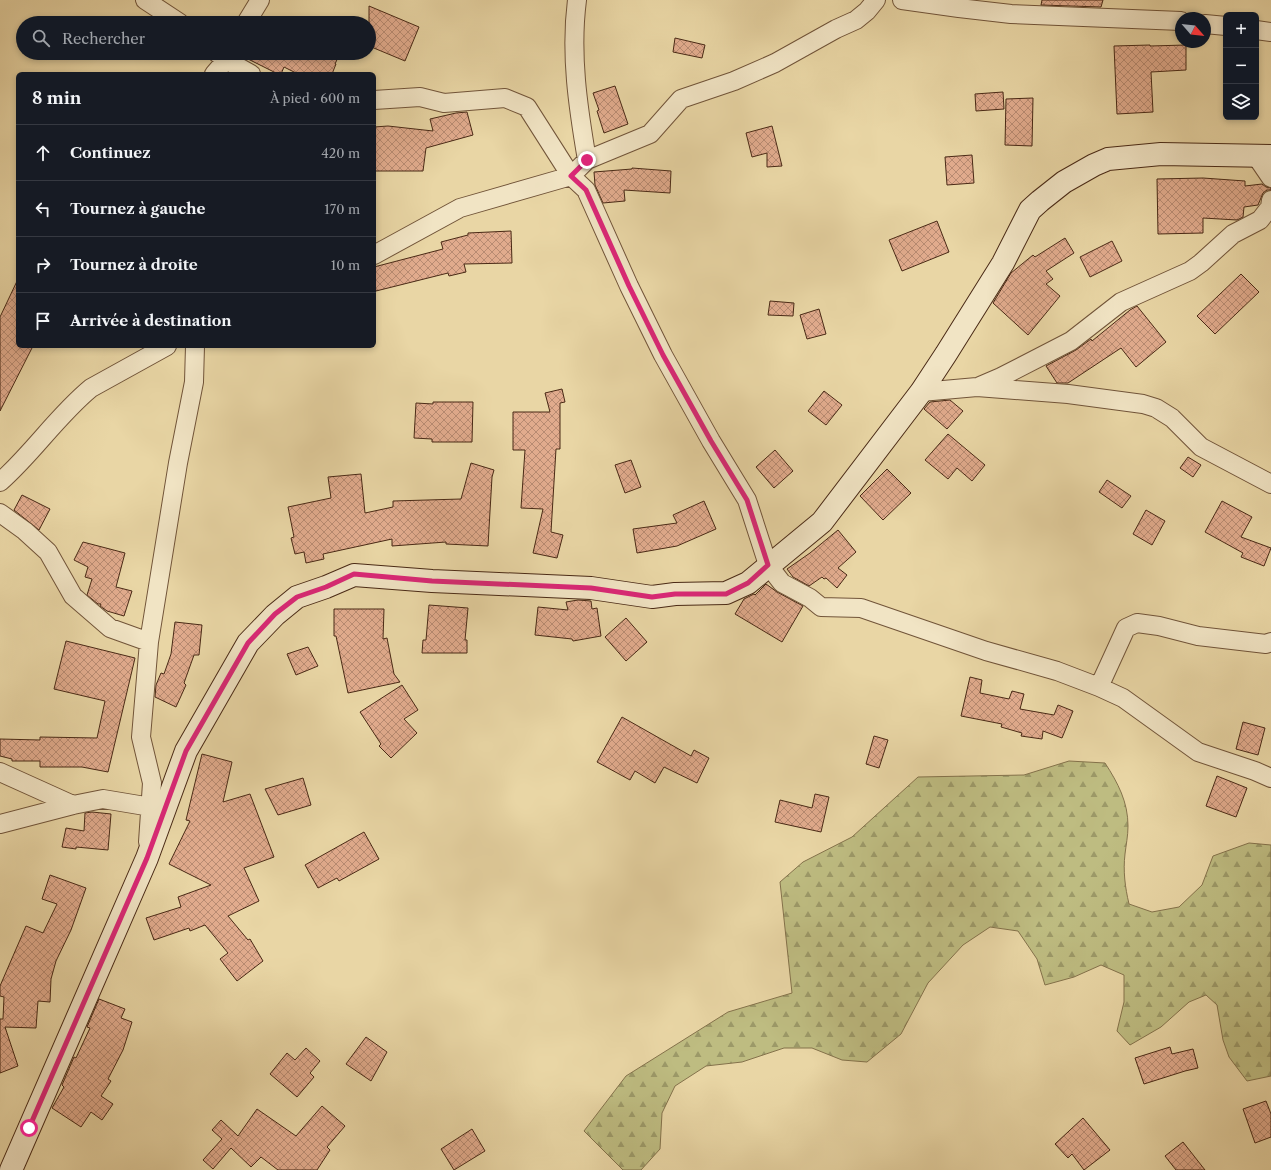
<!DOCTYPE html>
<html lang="fr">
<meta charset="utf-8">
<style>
:root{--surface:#171b24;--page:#242831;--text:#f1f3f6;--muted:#9ea1a6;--line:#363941}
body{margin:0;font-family:"Libre Caslon Text",serif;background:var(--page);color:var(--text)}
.controls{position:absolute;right:12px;top:12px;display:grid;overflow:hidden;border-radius:6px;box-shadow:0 2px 6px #0003}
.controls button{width:36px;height:36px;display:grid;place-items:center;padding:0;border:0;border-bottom:1px solid var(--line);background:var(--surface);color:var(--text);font:20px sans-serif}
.compass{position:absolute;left:1175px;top:12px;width:36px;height:36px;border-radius:50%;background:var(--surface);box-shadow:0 2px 6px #0003;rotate:118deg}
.stop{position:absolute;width:12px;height:12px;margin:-9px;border:3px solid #db2777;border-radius:50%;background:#fff}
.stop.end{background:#db2777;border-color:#fff;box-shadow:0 1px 4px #0008}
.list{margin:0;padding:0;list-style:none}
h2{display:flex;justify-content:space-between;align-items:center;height:52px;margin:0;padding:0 16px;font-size:17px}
h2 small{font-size:13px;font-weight:400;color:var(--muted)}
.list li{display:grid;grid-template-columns:26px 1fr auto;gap:12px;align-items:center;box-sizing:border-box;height:56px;padding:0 16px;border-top:1px solid var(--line)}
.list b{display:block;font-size:15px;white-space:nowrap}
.list em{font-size:13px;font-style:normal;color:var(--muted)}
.icon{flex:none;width:22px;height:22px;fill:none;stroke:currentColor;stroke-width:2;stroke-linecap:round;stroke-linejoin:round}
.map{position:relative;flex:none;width:1271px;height:1170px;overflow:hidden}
.search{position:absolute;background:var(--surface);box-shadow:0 2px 6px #0003;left:16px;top:16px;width:360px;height:44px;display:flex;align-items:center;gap:10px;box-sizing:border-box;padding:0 14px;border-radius:22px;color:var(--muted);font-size:15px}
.panel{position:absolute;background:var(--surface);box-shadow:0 2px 6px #0003;left:16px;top:72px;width:360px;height:276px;border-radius:6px}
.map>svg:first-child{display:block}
.forest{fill:url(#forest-firs);stroke:#84724b}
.building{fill:url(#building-cross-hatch);stroke:#492915}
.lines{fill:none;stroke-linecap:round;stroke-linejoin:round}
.street-casing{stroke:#715439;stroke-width:20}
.secondary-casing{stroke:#492915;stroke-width:24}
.street{stroke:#f1e4c4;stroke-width:18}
.secondary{stroke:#f1e4c4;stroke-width:22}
.route{stroke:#db2777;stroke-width:5}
</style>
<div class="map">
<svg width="1271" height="1170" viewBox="0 0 1271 1170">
<defs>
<pattern id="forest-firs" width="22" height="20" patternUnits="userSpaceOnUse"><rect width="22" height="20" fill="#bebc81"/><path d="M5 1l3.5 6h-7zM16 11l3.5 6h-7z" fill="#9c9968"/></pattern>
<pattern id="building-cross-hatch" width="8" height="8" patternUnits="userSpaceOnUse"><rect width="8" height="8" fill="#e1ab8d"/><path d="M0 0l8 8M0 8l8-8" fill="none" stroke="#b88b72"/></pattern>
</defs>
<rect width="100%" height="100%" fill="#e9d6a5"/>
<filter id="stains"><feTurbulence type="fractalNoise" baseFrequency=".005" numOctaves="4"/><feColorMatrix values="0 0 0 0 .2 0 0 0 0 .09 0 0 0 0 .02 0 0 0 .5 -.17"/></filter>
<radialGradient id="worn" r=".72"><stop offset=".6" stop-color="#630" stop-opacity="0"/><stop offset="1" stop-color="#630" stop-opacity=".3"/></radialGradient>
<path class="forest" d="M 1069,761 L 1105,763 C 1118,783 1128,802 1128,826 C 1128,836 1126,845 1125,854 C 1123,871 1125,887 1129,904 L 1152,912 L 1179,907 L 1202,885 L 1213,856 L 1249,843 L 1271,845 L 1271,1076 L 1247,1081 L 1229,1057 L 1223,1040 L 1217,1005 L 1206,995 L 1189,1002 L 1161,1027 L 1130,1045 L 1117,1031 L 1124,1002 L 1124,975 L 1101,965 L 1074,977 L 1045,985 L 1037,959 L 1018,931 L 990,927 L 963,945 L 928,983 L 901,1034 L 867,1062 L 842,1060 L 812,1048 L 784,1048 L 742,1062 L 706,1066 L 675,1086 L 662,1113 L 660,1149 L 641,1170 L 623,1170 L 584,1131 L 626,1076 L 728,1012 L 792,993 L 780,882 L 803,862 L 852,837 L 918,777 L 1024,775 Z"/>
<path class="building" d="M 1042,0 L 1103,0 L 1101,7 L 1041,5 Z
M 369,6 L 419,27 L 405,61 L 369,46 Z
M 675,38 L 705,45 L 702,58 L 673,52 Z
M 1150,45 L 1150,46 L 1186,45 L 1186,70 L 1151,72 L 1153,112 L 1117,114 L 1114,46 Z
M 240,53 L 340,53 L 335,64 L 336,64 L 332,74 L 298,74 L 284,67 L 281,74 L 278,74 L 240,55 Z
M 615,86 L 628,124 L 604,133 L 597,111 L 599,110 L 593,93 Z
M 1003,92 L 1004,109 L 976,111 L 975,94 Z
M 1033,98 L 1032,146 L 1005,145 L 1006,99 Z
M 467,112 L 473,135 L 426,148 L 423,171 L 374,171 L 374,127 L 388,126 L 433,131 L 430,119 L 456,113 Z
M 772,126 L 782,166 L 767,167 L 767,153 L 752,157 L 746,133 Z
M 972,155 L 974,183 L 947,185 L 945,157 Z
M 632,168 L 671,171 L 670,193 L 624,190 L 625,201 L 603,203 L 595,185 L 594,172 L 632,169 Z
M 1203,178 L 1245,181 L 1245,186 L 1262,184 L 1266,187 L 1271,188 L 1271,190 L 1267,190 L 1263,193 L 1258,205 L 1244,207 L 1243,217 L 1237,220 L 1203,218 L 1203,233 L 1158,234 L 1157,179 Z
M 937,221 L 949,252 L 902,271 L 889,240 Z
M 511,231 L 512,263 L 464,264 L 466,272 L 449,276 L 448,273 L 376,291 L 374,282 L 374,267 L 443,249 L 441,242 L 468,235 L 468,233 Z
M 1065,238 L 1074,253 L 1046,271 L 1053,279 L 1046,284 L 1060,296 L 1028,335 L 993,303 L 1011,273 L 1033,255 L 1035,257 Z
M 1112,241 L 1122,261 L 1090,277 L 1080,257 Z
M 1241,274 L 1259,292 L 1215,334 L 1197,316 Z
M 18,279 L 18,346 L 33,346 L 0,411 L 0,317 Z
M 770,301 L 794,303 L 793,316 L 768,315 Z
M 1137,306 L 1166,342 L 1136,367 L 1121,348 L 1068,383 L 1057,383 L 1046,366 L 1076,350 L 1091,339 L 1092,341 L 1130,310 Z
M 819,309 L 826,334 L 807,339 L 800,315 Z
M 562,389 L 565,402 L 560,403 L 560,449 L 556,449 L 551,532 L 563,535 L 557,558 L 533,553 L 543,509 L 521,508 L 525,450 L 513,450 L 513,412 L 550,412 L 545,393 Z
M 824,391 L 842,405 L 826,425 L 808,411 Z
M 950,400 L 963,411 L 947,429 L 924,409 L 930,402 Z
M 433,402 L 473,402 L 472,442 L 432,442 L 432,439 L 414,438 L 416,403 L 433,404 Z
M 948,434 L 985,465 L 972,481 L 957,468 L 948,479 L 925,460 Z
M 775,450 L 793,471 L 774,488 L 756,467 Z
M 1188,457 L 1201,465 L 1193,477 L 1180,468 Z
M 631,460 L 641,487 L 625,493 L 615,465 Z
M 471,463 L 494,470 L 492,477 L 488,546 L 446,544 L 446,542 L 392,546 L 392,539 L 323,554 L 324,559 L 306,563 L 304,552 L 295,554 L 291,538 L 294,537 L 288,507 L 331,498 L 328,477 L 361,474 L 365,513 L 393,507 L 393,501 L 461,499 Z
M 887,469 L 911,493 L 883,520 L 860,496 Z
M 1107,480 L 1131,496 L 1122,508 L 1099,492 Z
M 22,495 L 50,509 L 39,530 L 14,510 Z
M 704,501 L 716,529 L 677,546 L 637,553 L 633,529 L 677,523 L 673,515 Z
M 1222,501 L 1252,517 L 1241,537 L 1271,548 L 1264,566 L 1241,557 L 1243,553 L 1205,532 Z
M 1146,510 L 1165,521 L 1152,545 L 1133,534 Z
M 838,530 L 856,552 L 838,568 L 847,575 L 837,588 L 826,578 L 824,579 L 822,577 L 809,586 L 793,577 L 787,569 L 810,553 Z
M 83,542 L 125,553 L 116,587 L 132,591 L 124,616 L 107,611 L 100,606 L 101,604 L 98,604 L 87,595 L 92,579 L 85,577 L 88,567 L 74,560 Z
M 766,584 L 777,592 L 803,606 L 782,642 L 735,614 L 744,599 L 754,594 L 755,595 Z
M 578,600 L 591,601 L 592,609 L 597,608 L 601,636 L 573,641 L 572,639 L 535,635 L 538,607 L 568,610 L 566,602 Z
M 429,605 L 468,608 L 465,640 L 467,640 L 467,653 L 422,653 L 423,640 L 426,640 Z
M 334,609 L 384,609 L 383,639 L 387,638 L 394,674 L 400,682 L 348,693 L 336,636 L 334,636 Z
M 626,618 L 647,642 L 626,661 L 605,637 Z
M 175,622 L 202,625 L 199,655 L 194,655 L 184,683 L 186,685 L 176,707 L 155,697 L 156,685 L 161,673 L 164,674 L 171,654 Z
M 66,641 L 135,658 L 108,772 L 82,767 L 40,767 L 40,761 L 12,761 L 12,759 L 0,756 L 0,739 L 40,740 L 40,737 L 97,738 L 105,701 L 54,689 Z
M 308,647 L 318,666 L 296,675 L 287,654 Z
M 970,677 L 982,680 L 980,693 L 1009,699 L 1012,691 L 1024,694 L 1020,709 L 1054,715 L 1058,705 L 1073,711 L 1062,738 L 1043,731 L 1042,739 L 1021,736 L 1022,733 L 1001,727 L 1002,724 L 961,716 Z
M 402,685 L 418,710 L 404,719 L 417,733 L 391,758 L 379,746 L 381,744 L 360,712 Z
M 622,717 L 691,756 L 694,750 L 709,758 L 697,783 L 664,767 L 655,783 L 635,771 L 630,780 L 597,762 Z
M 1243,722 L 1265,728 L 1258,755 L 1236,749 Z
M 874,736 L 888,740 L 879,768 L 866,764 Z
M 202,754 L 232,762 L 223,802 L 250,794 L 274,857 L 244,868 L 259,901 L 228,916 L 248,940 L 250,939 L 263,961 L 237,981 L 220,959 L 228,953 L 205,925 L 190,931 L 189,928 L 154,940 L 146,918 L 181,907 L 178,897 L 211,885 L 169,864 L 190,821 L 186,820 Z
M 1217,776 L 1247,788 L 1236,817 L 1206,806 Z
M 303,778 L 311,805 L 278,815 L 265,789 Z
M 815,794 L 829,797 L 821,832 L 775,822 L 780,800 L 812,808 Z
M 92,812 L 111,814 L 108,850 L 76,847 L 76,849 L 62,847 L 66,828 L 84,831 L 85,813 Z
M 364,832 L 379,859 L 339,881 L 337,878 L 318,888 L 305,865 Z
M 50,875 L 86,888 L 71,930 L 56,961 L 51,979 L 50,1002 L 38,1001 L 36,1028 L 5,1027 L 18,1066 L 0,1073 L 0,1019 L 3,1019 L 4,997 L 0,996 L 0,986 L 26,926 L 43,933 L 57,904 L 42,899 Z
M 99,999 L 125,1009 L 121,1018 L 132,1022 L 123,1050 L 108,1079 L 111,1081 L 101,1096 L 113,1104 L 102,1120 L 91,1112 L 81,1127 L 52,1108 L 64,1087 L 62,1085 L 74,1057 L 76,1058 L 90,1028 L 87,1027 Z
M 366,1037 L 387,1052 L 371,1081 L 346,1064 Z
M 1170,1047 L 1172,1054 L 1193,1049 L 1198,1068 L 1185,1071 L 1144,1084 L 1135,1058 Z
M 306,1048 L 320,1061 L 310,1073 L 314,1077 L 297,1097 L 270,1074 L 287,1053 L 295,1060 Z
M 1266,1101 L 1271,1114 L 1271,1137 L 1255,1143 L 1243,1109 Z
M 322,1106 L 345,1126 L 327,1147 L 330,1150 L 317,1170 L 278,1170 L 261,1157 L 251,1167 L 231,1148 L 213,1169 L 203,1160 L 222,1139 L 212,1130 L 221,1120 L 238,1136 L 257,1109 L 296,1136 Z
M 1083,1118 L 1110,1150 L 1084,1170 L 1072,1154 L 1068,1158 L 1055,1144 Z
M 472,1129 L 485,1151 L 454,1170 L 441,1149 Z
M 1183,1142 L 1205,1170 L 1176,1170 L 1165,1156 Z"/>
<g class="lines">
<defs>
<path id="street" d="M 145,0 L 180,23
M 577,0 C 570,54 578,107 587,160
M 902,0 L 959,8 L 1011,14 L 1181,21
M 246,23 L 260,0
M 1205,24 L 1226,26
M 1256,30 L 1271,32
M 217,53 L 226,60 L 251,74
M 214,74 L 226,60 L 230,53
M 374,100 L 420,97 L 444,103 L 505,98 L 527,107 L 571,176 L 586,190 L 629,286 L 663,355 L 711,441 L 747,500 L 768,565 L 782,583 L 810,598 L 821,607 L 861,608 L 986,651 L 1057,671 L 1099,687 L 1123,698 L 1198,752 L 1255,771 L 1271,778
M 1256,156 L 1271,178
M 374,255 L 460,208 L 571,176 L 587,160 L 650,134 L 681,99 L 734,81 L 775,63 L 836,29 L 856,20 L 867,11 L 876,0
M 980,386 L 1001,377 L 1071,341 L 1121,302 L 1190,271 L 1201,263 L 1233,234 L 1260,220 L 1270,207 L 1271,200
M 921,392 L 977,387 L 1068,394 L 1143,404 L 1156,408 L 1172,418 L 1201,447 L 1271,484
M 0,482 C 33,453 57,416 91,388 L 167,346
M 0,513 L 25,531 L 48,552 L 73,596 L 110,628 L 149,642
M 1099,687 L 1126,628 L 1137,623 L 1159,626 L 1198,636 L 1266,644 L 1271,642
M 0,772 L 73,805
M 0,824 L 73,805 L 103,799 L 151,807
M 148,842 L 152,783 L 141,737 L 149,642 L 178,463 L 194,382 L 195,346"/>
<path id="secondary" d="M 11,1170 L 147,858 L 186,751 L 248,643 L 275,615 L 297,597 L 326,587 L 354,575 L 432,581 L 591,588 L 652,597 L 675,594 L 726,593 L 748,583 L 822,522 L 921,392 L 946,354 L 1003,263 L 1030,210 L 1040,201 L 1064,182 L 1094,165 L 1108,159 L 1161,154 L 1271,156"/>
</defs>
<use href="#street" class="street-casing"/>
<use href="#secondary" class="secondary-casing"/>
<use href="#street" class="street"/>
<use href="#secondary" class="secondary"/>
</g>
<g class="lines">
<path class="route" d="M 29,1128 L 147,858 L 186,751 L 248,643 L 275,614 L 297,597 L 326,587 L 354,574 L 432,581 L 591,588 L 652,597 L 675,594 L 726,594 L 748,583 L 768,565 L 747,500 L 711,441 L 663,355 L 629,286 L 586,190 L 571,176 L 587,160"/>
</g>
<rect width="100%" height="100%" filter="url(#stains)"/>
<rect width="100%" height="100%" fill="url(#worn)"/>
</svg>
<div class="controls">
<button>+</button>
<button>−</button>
<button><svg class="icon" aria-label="layers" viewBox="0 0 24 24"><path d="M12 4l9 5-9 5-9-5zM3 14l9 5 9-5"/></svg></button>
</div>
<svg class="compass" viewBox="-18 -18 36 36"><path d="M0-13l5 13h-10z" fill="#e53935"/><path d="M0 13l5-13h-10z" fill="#9ea1a6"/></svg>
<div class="stop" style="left:29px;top:1128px"></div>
<div class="stop end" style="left:587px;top:160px"></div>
<div class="search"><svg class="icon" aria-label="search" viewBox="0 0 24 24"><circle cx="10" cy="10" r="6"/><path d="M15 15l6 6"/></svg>Rechercher</div>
<section class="panel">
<h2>8 min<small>À pied · 600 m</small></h2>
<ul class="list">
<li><svg class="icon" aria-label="ahead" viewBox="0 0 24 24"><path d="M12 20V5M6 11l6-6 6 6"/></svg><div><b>Continuez</b></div><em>420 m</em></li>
<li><svg class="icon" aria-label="left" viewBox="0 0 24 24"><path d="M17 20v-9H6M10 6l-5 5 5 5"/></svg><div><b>Tournez à gauche</b></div><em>170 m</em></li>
<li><svg class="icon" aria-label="right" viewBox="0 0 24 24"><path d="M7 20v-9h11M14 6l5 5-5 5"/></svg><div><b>Tournez à droite</b></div><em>10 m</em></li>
<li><svg class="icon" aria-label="arrive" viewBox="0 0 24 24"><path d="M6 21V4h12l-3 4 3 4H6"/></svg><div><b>Arrivée à destination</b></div></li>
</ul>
</section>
</div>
